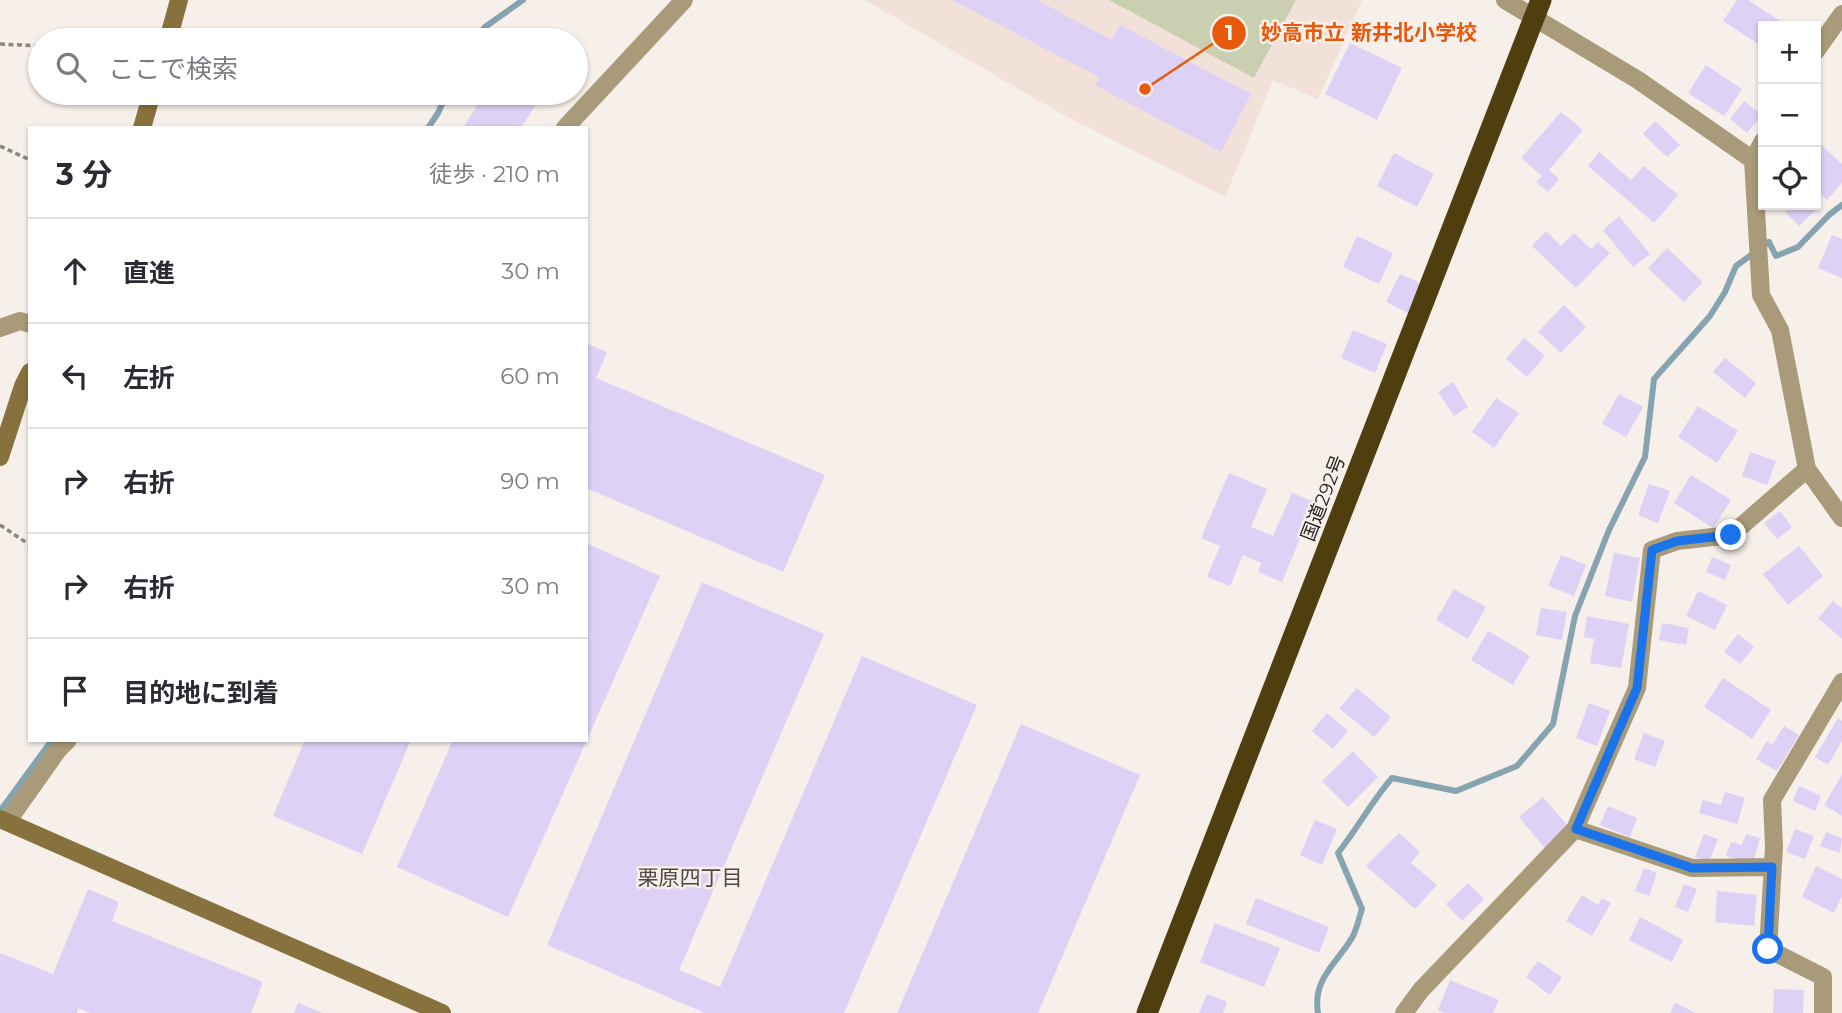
<!DOCTYPE html>
<html lang="ja">
<meta charset="utf-8">
<style>
:root{--surface:#fff;--page:#f7f7f7;--text:#2b2b33;--muted:#7c7c81;--line:#e1e1e2}
body{margin:0;font-family:Montserrat,"Noto Sans JP",sans-serif;background:var(--page);color:var(--text)}
.controls{position:absolute;right:21px;top:21px;display:grid;overflow:hidden;border-radius:0px;box-shadow:0 2px 5px #0004}
.controls button{width:63px;height:63px;display:grid;place-items:center;padding:0;border:0;border-bottom:2px solid var(--line);background:var(--surface);color:var(--text);font:35px sans-serif}
.stop{position:absolute;width:21px;height:21px;margin:-16px;border:5px solid #1a73e8;border-radius:50%;background:#fff}
.stop.end{background:#1a73e8;border-color:#fff;box-shadow:0 2px 7px #0008}
.list{margin:0;padding:0;list-style:none}
h2{display:flex;justify-content:space-between;align-items:center;height:91px;margin:0;padding:0 28px;font-size:30px}
h2 small{font-size:23px;font-weight:400;color:var(--muted)}
.list li{display:grid;grid-template-columns:46px 1fr auto;gap:21px;align-items:center;box-sizing:border-box;height:105px;padding:0 28px;border-top:2px solid var(--line)}
.list b{display:block;font-size:26px;white-space:nowrap}
.list em{font-size:23px;font-style:normal;color:var(--muted)}
.icon{flex:none;width:38px;height:38px;fill:none;stroke:currentColor;stroke-width:2;stroke-linecap:round;stroke-linejoin:round}
.map{position:relative;flex:none;width:1842px;height:1013px;overflow:hidden}
.search{position:absolute;background:var(--surface);box-shadow:0 2px 5px #0004;left:28px;top:28px;width:560px;height:77px;display:flex;align-items:center;gap:18px;box-sizing:border-box;padding:0 24px;border-radius:38px;color:var(--muted);font-size:26px}
.panel{position:absolute;background:var(--surface);box-shadow:0 2px 5px #0004;left:28px;top:126px;width:560px;height:616px;border-radius:0px}
.map>svg:first-child{display:block}
.built{fill:#f1e1d9}
.green{fill:#cacfb2}
.lines{fill:none;stroke-linecap:round;stroke-linejoin:round}
.stream{stroke:#85a4af;stroke-width:6}
.building{fill:#ddd1f6}
.path{stroke:#8c8683;stroke-width:3.5;stroke-dasharray:5 3.5;stroke-linecap:butt}
.street{stroke:#a99b79;stroke-width:18}
.secondary{stroke:#87723d;stroke-width:18}
.highway{stroke:#4f3e0e;stroke-width:21}
.route{stroke:#1a73e8;stroke-width:9}
.labels{text-anchor:middle;dominant-baseline:central;stroke-width:5;stroke-linejoin:round;paint-order:stroke}
.street-label{font-size:19px;fill:#262321;stroke:#f7efea}
.neighbourhood-label{font-size:21px;fill:#4e4744;stroke:#f7efea}
.leader{fill:none;stroke:#e8590c;stroke-width:2.5}
.callout-dot{fill:#e8590c;stroke:#f7efea;stroke-width:2.5}
.mark-label{font-size:21px;text-anchor:middle;font-weight:bold;fill:#fff}
.callout-label{font-size:21px;text-anchor:middle;font-weight:bold;fill:#e8590c;stroke:#f7efea;stroke-width:5;stroke-linejoin:round;paint-order:stroke}
</style>
<div class="map">
<svg width="1842" height="1013" viewBox="0 0 1842 1013">
<rect width="100%" height="100%" fill="#f7efea"/>
<path class="built" d="M 865,0 L 1362,0 L 1318,99 L 1273,80 L 1225,197 L 1062,114 Z"/>
<path class="green" d="M 1109,0 L 1296,0 L 1254,78 Z"/>
<g class="lines">
<path class="stream" d="M 476,40 L 485,27 L 523,0
M 428,128 L 438,113 L 447,93
M 0,811 L 52,740
M 1318,1013 C 1312,978 1338,963 1353,936 C 1357,928 1359,918 1362,909 L 1338,853 C 1357,829 1372,801 1392,778 L 1456,791 L 1517,766 L 1553,724 L 1575,616 L 1609,530 L 1645,457 L 1654,379 L 1710,316 L 1725,292 L 1736,266 L 1769,242 L 1776,256 L 1798,247 L 1829,215 L 1842,205"/>
</g>
<path class="building" d="M 952,0 L 1037,0 L 1112,40 L 1120,25 L 1251,94 L 1221,152 L 1095,85 L 1099,77 Z
M 1737,0 L 1748,0 L 1788,26 L 1763,26 L 1763,47 L 1723,21 Z
M 1350,43 L 1402,68 L 1377,120 L 1325,94 Z
M 1706,65 L 1742,89 L 1724,116 L 1688,93 Z
M 485,93 L 543,93 L 521,128 L 463,128 Z
M 1744,101 L 1762,115 L 1747,133 L 1730,119 Z
M 1561,112 L 1583,130 L 1549,170 L 1559,179 L 1548,192 L 1536,182 L 1542,176 L 1521,158 Z
M 1655,121 L 1680,145 L 1667,157 L 1643,134 Z
M 1816,140 L 1842,164 L 1842,183 L 1827,200 L 1816,190 Z
M 1599,152 L 1631,180 L 1644,166 L 1678,195 L 1654,223 L 1588,166 Z
M 1394,153 L 1434,174 L 1417,207 L 1377,186 Z
M 1793,205 L 1817,205 L 1819,207 L 1799,226 L 1785,212 Z
M 1619,216 L 1650,254 L 1633,267 L 1603,230 Z
M 1546,231 L 1561,246 L 1574,233 L 1591,249 L 1598,242 L 1610,253 L 1576,288 L 1532,246 Z
M 1832,235 L 1842,239 L 1842,278 L 1818,268 Z
M 1357,236 L 1393,253 L 1379,284 L 1343,267 Z
M 1667,248 L 1703,282 L 1684,302 L 1648,268 Z
M 1400,274 L 1422,284 L 1408,313 L 1386,302 Z
M 1564,305 L 1586,327 L 1561,353 L 1538,332 Z
M 1353,330 L 1387,344 L 1375,373 L 1341,358 Z
M 1524,338 L 1545,356 L 1527,377 L 1506,359 Z
M 586,343 L 607,352 L 596,378 L 825,475 L 783,572 L 586,488 Z
M 1725,358 L 1756,383 L 1745,398 L 1713,372 Z
M 1453,382 L 1468,407 L 1454,416 L 1438,392 Z
M 1619,394 L 1643,407 L 1626,437 L 1602,424 Z
M 1496,398 L 1519,413 L 1494,448 L 1472,432 Z
M 1698,406 L 1738,431 L 1717,463 L 1678,437 Z
M 1750,452 L 1776,461 L 1767,485 L 1742,476 Z
M 1229,473 L 1267,489 L 1251,527 L 1273,536 L 1292,493 L 1315,502 L 1282,582 L 1258,572 L 1261,563 L 1243,555 L 1230,586 L 1207,577 L 1220,546 L 1201,538 Z
M 1691,475 L 1731,500 L 1713,528 L 1674,503 Z
M 1649,484 L 1670,491 L 1658,523 L 1638,515 Z
M 1780,511 L 1792,527 L 1777,539 L 1764,523 Z
M 586,543 L 660,576 L 508,917 L 397,867 L 453,740 L 586,740 Z
M 1799,546 L 1823,576 L 1788,605 L 1763,574 Z
M 1614,553 L 1640,558 L 1632,602 L 1605,596 Z
M 1561,555 L 1586,565 L 1574,596 L 1548,586 Z
M 1712,557 L 1731,565 L 1725,580 L 1706,572 Z
M 702,582 L 824,634 L 679,970 L 720,987 L 862,656 L 977,705 L 844,1013 L 705,1013 L 547,945 Z
M 1454,589 L 1486,607 L 1468,639 L 1436,620 Z
M 1698,591 L 1727,605 L 1715,630 L 1686,616 Z
M 1833,601 L 1842,608 L 1842,639 L 1818,618 Z
M 1541,608 L 1567,612 L 1562,640 L 1536,635 Z
M 1587,616 L 1629,624 L 1621,668 L 1590,663 L 1594,639 L 1584,637 Z
M 1662,623 L 1689,628 L 1686,645 L 1659,640 Z
M 1488,631 L 1530,656 L 1513,685 L 1471,660 Z
M 1738,634 L 1754,647 L 1740,664 L 1724,652 Z
M 1723,678 L 1771,710 L 1752,739 L 1704,707 Z
M 1357,688 L 1391,717 L 1374,737 L 1339,708 Z
M 1589,703 L 1610,711 L 1597,746 L 1576,738 Z
M 1327,713 L 1348,731 L 1333,749 L 1312,731 Z
M 1838,718 L 1842,721 L 1842,741 L 1828,765 L 1815,757 Z
M 1021,724 L 1140,775 L 1038,1013 L 897,1013 Z
M 1784,726 L 1799,735 L 1777,771 L 1756,759 L 1767,741 L 1772,745 Z
M 1644,733 L 1665,741 L 1655,767 L 1634,759 Z
M 305,740 L 411,740 L 362,854 L 273,816 Z
M 1353,751 L 1378,777 L 1348,807 L 1322,781 Z
M 1842,775 L 1842,816 L 1824,805 Z
M 1799,786 L 1821,796 L 1815,811 L 1793,801 Z
M 1725,792 L 1745,798 L 1737,824 L 1699,813 L 1703,800 L 1721,805 Z
M 1543,797 L 1572,831 L 1547,851 L 1519,817 Z
M 1608,806 L 1637,818 L 1630,837 L 1600,825 Z
M 1315,820 L 1337,829 L 1322,865 L 1300,855 Z
M 1795,829 L 1814,836 L 1805,859 L 1786,852 Z
M 1826,832 L 1842,838 L 1840,853 L 1820,846 Z
M 1399,833 L 1420,852 L 1411,863 L 1437,885 L 1415,909 L 1366,866 Z
M 1704,834 L 1718,839 L 1709,862 L 1695,857 Z
M 1746,834 L 1760,838 L 1753,864 L 1726,856 L 1731,842 L 1742,845 Z
M 1816,866 L 1842,879 L 1842,896 L 1834,913 L 1802,897 Z
M 1644,868 L 1657,873 L 1649,896 L 1635,891 Z
M 1468,883 L 1484,899 L 1462,921 L 1446,904 Z
M 1684,884 L 1697,889 L 1688,912 L 1675,907 Z
M 88,889 L 119,902 L 112,921 L 263,982 L 251,1013 L 90,1013 L 78,1008 L 77,1013 L 0,1013 L 0,953 L 53,974 Z
M 1717,891 L 1757,895 L 1754,926 L 1715,922 Z
M 1582,895 L 1598,905 L 1602,898 L 1611,903 L 1592,936 L 1566,921 Z
M 1256,898 L 1329,927 L 1319,953 L 1246,924 Z
M 1640,917 L 1683,940 L 1672,962 L 1629,940 Z
M 1215,923 L 1280,948 L 1264,987 L 1200,962 Z
M 1538,961 L 1562,977 L 1550,995 L 1526,977 Z
M 1450,980 L 1499,1000 L 1493,1013 L 1445,1013 L 1438,1010 Z
M 1774,989 L 1804,990 L 1803,1013 L 1773,1013 Z
M 1207,994 L 1227,1002 L 1223,1013 L 1199,1013 Z
M 298,1003 L 323,1013 L 294,1013 Z
M 1675,1003 L 1696,1013 L 1670,1013 Z"/>
<g class="lines">
<path class="path" d="M 0,44 L 40,46
M 0,146 L 30,160
M 0,525 L 30,545"/>
<path class="street" d="M 1505,0 L 1638,80 L 1753,160
M 1816,51 L 1842,14
M 565,128 L 684,0
M 1763,141 L 1753,160 L 1761,295 L 1780,330 L 1807,469 L 1842,518
M 0,328 L 20,321 L 30,324
M 7,822 L 58,750 L 68,740
M 1575,829 L 1692,868 L 1772,867
M 1404,1013 L 1421,990 L 1575,829 L 1637,688 L 1652,550 L 1677,541 L 1731,535 L 1807,469
M 1823,1013 L 1823,977 L 1768,949 L 1774,847 L 1772,800 L 1842,682"/>
<path class="secondary" d="M 168,40 L 179,0
M 142,128 L 152,93
M 0,457 L 23,386 L 30,372
M 0,819 L 442,1013"/>
<path class="highway" d="M 1147,1013 L 1541,0"/>
</g>
<g class="lines">
<path class="route" d="M 1731,535 L 1677,541 L 1652,550 L 1637,688 L 1576,829 L 1692,868 L 1772,867 L 1768,949"/>
</g>
<g class="labels">
<g class="street-label">
<text transform="translate(1323 498) rotate(-69)">国道292号</text>
</g>
<g class="neighbourhood-label">
<text x="690" y="877">栗原四丁目</text>
</g>
</g>
<path class="leader" d="M1145 89L1229 33"/>
<g class="callout-dot">
<circle cx="1145" cy="89" r="7"/>
<circle cx="1229" cy="33" r="18"/>
</g>
<g class="mark-label">
<text x="1229" y="40">1</text>
</g>
<g class="callout-label">
<text x="1369" y="40">妙高市立 新井北小学校</text>
</g>
</svg>
<div class="controls">
<button>+</button>
<button>−</button>
<button><svg class="icon" aria-label="locate" viewBox="0 0 24 24"><circle cx="12" cy="12" r="6"/><path d="M12 2v4M12 18v4M2 12h4M18 12h4"/></svg></button>
</div>
<div class="stop" style="left:1768px;top:949px"></div>
<div class="stop end" style="left:1731px;top:535px"></div>
<div class="search"><svg class="icon" aria-label="search" viewBox="0 0 24 24"><circle cx="10" cy="10" r="6"/><path d="M15 15l6 6"/></svg>ここで検索</div>
<section class="panel">
<h2>3 分<small>徒歩 · 210 m</small></h2>
<ul class="list">
<li><svg class="icon" aria-label="ahead" viewBox="0 0 24 24"><path d="M12 20V5M6 11l6-6 6 6"/></svg><div><b>直進</b></div><em>30 m</em></li>
<li><svg class="icon" aria-label="left" viewBox="0 0 24 24"><path d="M17 20v-9H6M10 6l-5 5 5 5"/></svg><div><b>左折</b></div><em>60 m</em></li>
<li><svg class="icon" aria-label="right" viewBox="0 0 24 24"><path d="M7 20v-9h11M14 6l5 5-5 5"/></svg><div><b>右折</b></div><em>90 m</em></li>
<li><svg class="icon" aria-label="right" viewBox="0 0 24 24"><path d="M7 20v-9h11M14 6l5 5-5 5"/></svg><div><b>右折</b></div><em>30 m</em></li>
<li><svg class="icon" aria-label="arrive" viewBox="0 0 24 24"><path d="M6 21V4h12l-3 4 3 4H6"/></svg><div><b>目的地に到着</b></div></li>
</ul>
</section>
</div>
